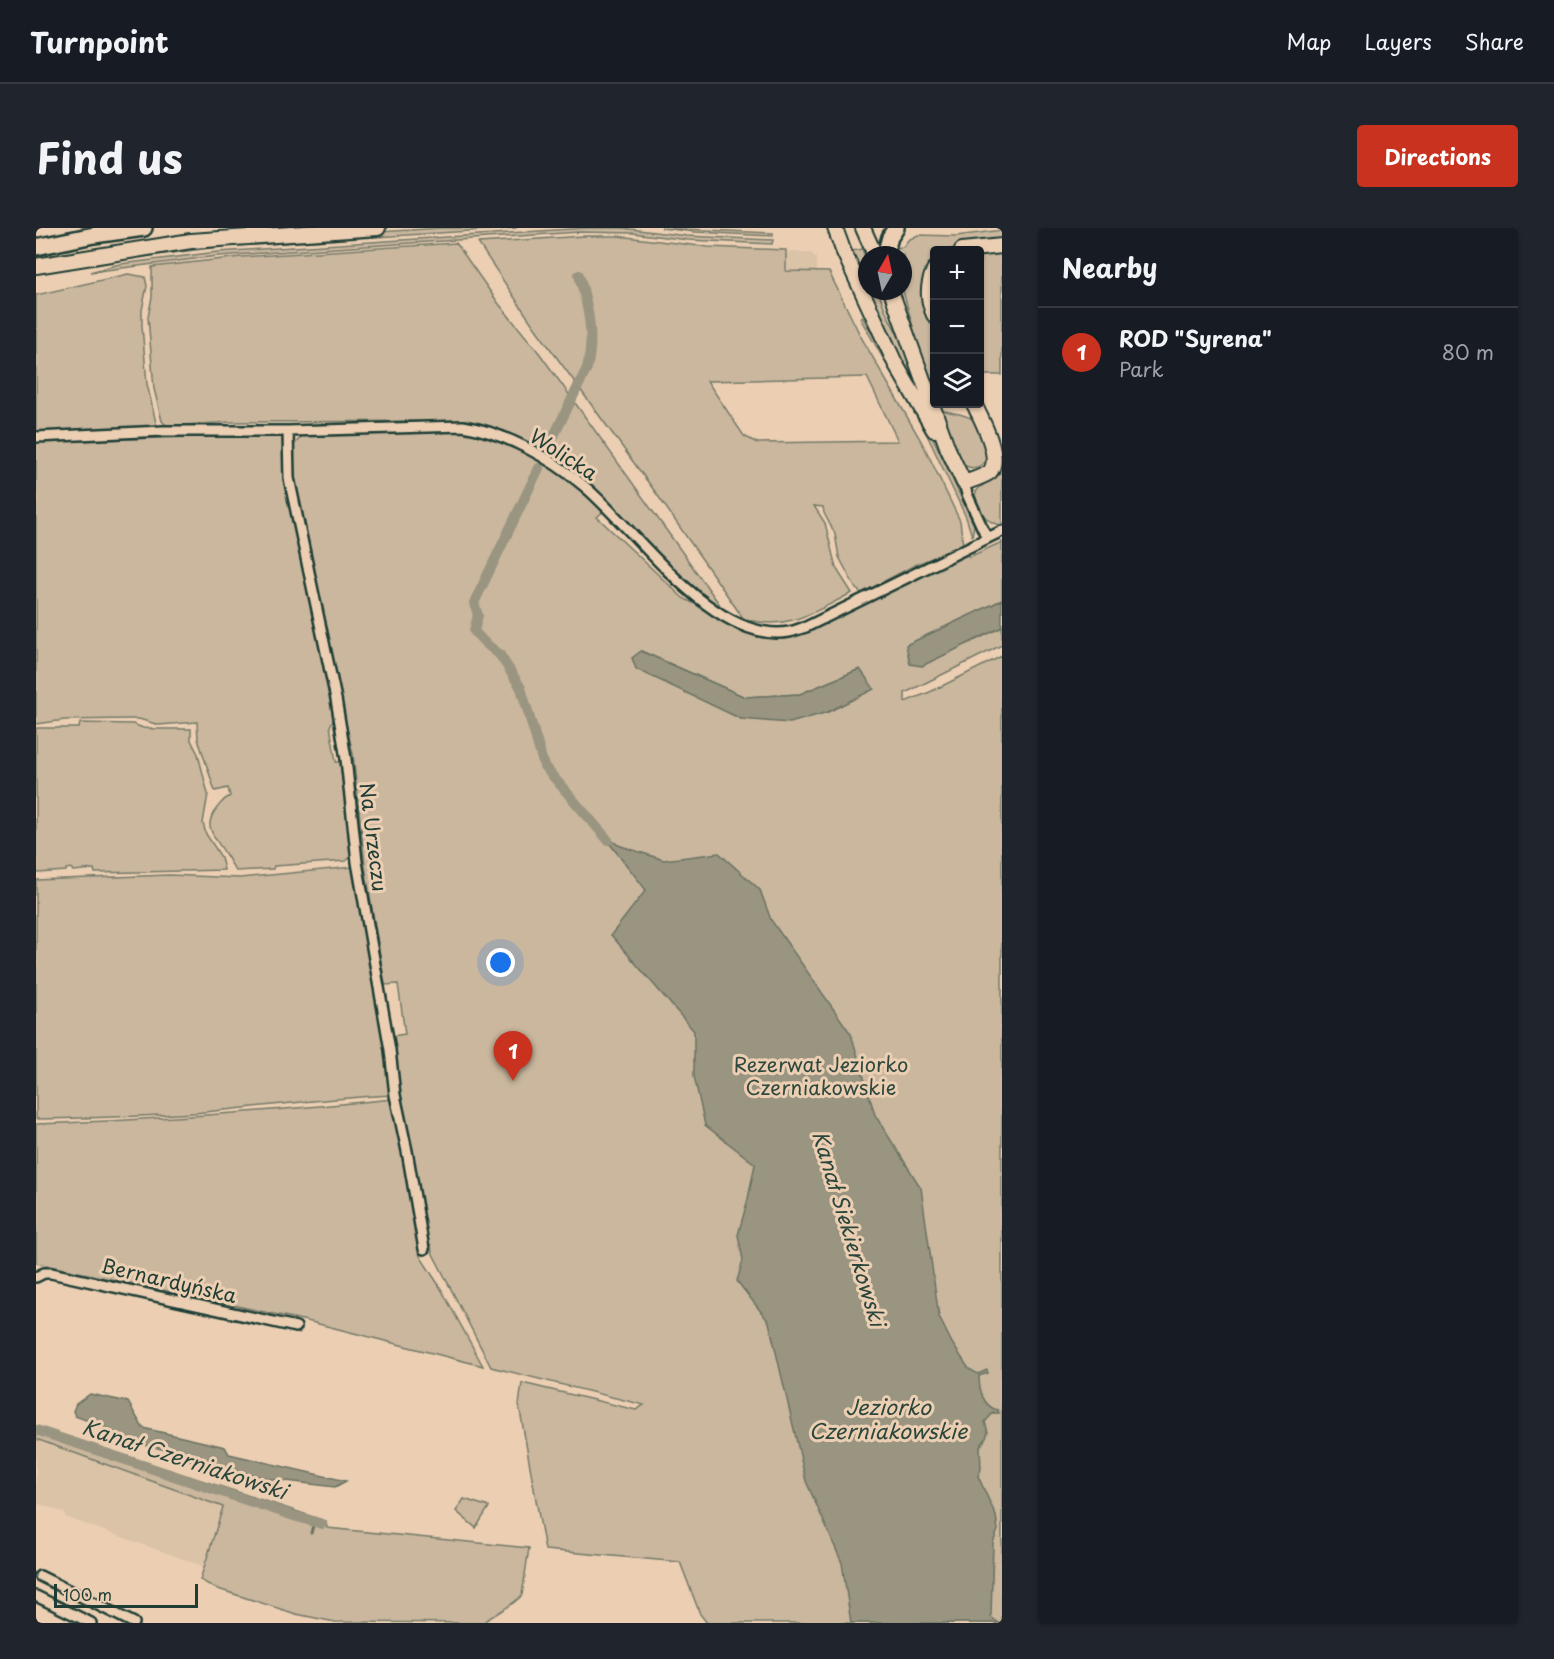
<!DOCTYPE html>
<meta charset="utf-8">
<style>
:root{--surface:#171b24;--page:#20242c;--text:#f1f3f6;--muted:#9ea1a6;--line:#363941;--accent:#c8321e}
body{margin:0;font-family:"Playpen Sans",sans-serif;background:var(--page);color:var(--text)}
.controls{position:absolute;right:18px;top:18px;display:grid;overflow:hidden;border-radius:6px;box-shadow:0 2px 4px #0004}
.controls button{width:54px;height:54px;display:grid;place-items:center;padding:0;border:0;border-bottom:2px solid var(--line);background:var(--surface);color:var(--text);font:30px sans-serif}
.compass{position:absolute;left:822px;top:18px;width:54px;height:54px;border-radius:50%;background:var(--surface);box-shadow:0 2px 4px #0004;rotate:9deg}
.scale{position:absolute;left:18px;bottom:15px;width:144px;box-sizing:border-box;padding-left:6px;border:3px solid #1f3d34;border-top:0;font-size:16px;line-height:21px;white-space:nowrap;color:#1f3d34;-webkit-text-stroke:4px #eccfb3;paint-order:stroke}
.you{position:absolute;left:465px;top:735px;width:21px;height:21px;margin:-15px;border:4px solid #fff;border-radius:50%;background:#1a73e8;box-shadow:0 0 0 9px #1a73e833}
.badge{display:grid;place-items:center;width:39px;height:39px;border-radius:50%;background:var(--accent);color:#fff;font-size:20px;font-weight:700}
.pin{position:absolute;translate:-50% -50px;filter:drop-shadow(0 2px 3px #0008)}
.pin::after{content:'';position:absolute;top:32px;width:21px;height:18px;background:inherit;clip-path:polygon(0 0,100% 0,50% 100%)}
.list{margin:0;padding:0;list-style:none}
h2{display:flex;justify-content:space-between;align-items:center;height:78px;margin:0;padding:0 24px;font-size:26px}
h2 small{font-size:20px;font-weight:400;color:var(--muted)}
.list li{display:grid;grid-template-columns:39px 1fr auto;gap:18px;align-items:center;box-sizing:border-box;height:90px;padding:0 24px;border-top:2px solid var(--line)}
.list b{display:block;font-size:22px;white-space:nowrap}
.list p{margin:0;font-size:20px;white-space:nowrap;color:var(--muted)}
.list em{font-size:20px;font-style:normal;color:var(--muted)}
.icon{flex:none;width:33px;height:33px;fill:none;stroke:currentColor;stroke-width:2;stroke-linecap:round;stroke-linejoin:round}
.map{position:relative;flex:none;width:966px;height:1395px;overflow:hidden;border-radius:6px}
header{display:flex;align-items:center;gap:36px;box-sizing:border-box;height:84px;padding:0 30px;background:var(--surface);border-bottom:2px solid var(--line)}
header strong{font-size:28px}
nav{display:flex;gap:33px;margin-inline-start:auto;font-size:21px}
.intro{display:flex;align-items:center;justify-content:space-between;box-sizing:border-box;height:144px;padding:0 36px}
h1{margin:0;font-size:42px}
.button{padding:15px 27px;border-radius:6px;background:var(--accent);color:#fff;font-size:21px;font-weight:700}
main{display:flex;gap:36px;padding:0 36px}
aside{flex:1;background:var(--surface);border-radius:6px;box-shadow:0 2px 4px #0004}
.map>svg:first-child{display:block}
.built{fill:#dbc3a8}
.green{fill:#cab79e;stroke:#747a69;stroke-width:1.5;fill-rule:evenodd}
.water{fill:#9a9581;stroke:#697262;stroke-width:1.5}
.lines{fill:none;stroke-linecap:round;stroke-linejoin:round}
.stream{stroke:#697262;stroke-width:3}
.canal{stroke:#9a9581;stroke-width:10}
.street-casing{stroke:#1f3d34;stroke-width:14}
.secondary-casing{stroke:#1f3d34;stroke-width:18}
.primary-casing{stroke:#1f3d34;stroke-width:20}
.street{stroke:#eccfb3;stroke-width:9}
.secondary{stroke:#eccfb3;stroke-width:14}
.primary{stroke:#eccfb3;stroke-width:15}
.labels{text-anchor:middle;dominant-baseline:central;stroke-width:6;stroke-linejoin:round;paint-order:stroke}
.street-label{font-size:20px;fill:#1f3d34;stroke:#eccfb3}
.park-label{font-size:20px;fill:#30493f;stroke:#eccfb3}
.water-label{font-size:21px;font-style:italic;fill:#2b463c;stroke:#eccfb3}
</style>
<header>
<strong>Turnpoint</strong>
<nav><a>Map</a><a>Layers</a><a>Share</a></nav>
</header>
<div class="intro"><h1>Find us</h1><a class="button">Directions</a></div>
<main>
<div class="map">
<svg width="966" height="1395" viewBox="0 0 966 1395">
<rect width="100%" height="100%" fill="#eccfb3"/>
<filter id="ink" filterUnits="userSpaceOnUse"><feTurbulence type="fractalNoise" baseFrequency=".0167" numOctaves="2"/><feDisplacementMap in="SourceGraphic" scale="12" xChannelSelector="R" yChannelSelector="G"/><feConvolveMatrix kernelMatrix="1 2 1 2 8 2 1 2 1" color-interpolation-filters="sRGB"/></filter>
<g filter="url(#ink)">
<path class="built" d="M 758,23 L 775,25 L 780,30 L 781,44 L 750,43 L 751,24 Z
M 0,1211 L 187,1279 L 167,1338 L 29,1289 L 29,1285 L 0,1275 Z"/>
<path class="green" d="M 405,0 L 481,0 L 182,19 L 83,32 L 60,37 L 53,35 L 70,30 L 219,12 Z
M 551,0 L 586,0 L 651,8 L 737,12 L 736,16 L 652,12 L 597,5 L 543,4 L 182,28 L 54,44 L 84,36 L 182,24 Z
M 625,0 L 737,5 L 737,8 L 659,4 Z
M 966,2 L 966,13 L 933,16 L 912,22 L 898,22 L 898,32 L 890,45 L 887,73 L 898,99 L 898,168 L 894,161 L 867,63 L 867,27 L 854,27 L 857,20 L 867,19 L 872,12 L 882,7 L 920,8 Z
M 548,8 L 582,8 L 672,19 L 750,22 L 750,43 L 793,44 L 825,109 L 888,218 L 924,293 L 927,317 L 879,337 L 826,365 L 820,361 L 803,329 L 799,306 L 788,285 L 787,279 L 778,278 L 789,295 L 800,340 L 816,365 C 779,383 750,405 707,390 L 620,265 L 497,97 L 442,15 ZM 831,149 L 862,213 L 721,215 L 708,208 L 671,153 Z
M 420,15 L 463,76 L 504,126 L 689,384 L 676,376 L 610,315 L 556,259 L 513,228 L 486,213 L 421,193 L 196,194 L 131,198 L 126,193 L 118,161 L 112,89 L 116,69 L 116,39 L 205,29 Z
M 826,21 L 831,34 L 831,57 L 816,25 L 816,23 Z
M 966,26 L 966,147 L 944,147 L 944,28 Z
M 92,46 L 109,49 L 111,58 L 106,82 L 106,98 L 111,156 L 121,199 L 0,205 L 0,67 Z
M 834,63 L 842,63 L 851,86 L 878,138 L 893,184 L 857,120 Z
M 826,88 L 898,212 L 938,297 L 936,308 L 930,289 L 892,209 L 824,90 Z
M 905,182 C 915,185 933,186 940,194 C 948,201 955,224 949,233 C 940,246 924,238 919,227 C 912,214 910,197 905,182 Z
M 425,201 L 440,202 L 511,236 L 541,257 L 568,283 L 561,289 L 647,370 L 722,409 L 749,411 L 762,407 L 932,326 L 933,329 L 966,314 L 966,372 L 941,384 L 885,438 L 966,399 L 966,417 L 869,465 L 869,474 L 894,464 L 966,428 L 966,1395 L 671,1395 L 664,1386 L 644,1334 L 509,1322 L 483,1177 L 486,1155 L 600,1182 L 608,1177 L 455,1139 L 396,1024 L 395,1017 L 391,1015 L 362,865 L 356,808 L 369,806 L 362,756 L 349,757 L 329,639 L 317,526 L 289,406 L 260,264 L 257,218 L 266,208 ZM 605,423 L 709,469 L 764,466 L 824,441 L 705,491 Z
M 249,206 L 252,269 L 298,490 L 294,498 L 300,534 L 304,534 L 309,571 L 311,572 L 316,628 L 310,633 L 238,638 L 237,641 L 200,643 C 196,638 194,633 190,627 C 180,610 165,599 181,580 C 186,574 186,572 194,568 L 192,560 L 179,563 L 162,511 L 161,494 L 123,497 L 103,491 L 92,491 L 29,492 L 0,496 L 0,214 Z
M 964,245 L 966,246 L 966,296 L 964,297 C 948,294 942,281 939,266 C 943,256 957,253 964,245 Z
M 44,495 L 97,496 L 107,500 L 122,501 L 155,501 L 155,512 L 162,526 L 172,566 L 167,595 L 170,606 L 185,629 L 188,642 L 59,645 L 58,641 L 37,643 L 35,640 L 30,641 L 30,643 L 2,645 L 0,642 L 0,500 L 43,500 Z
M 317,639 L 356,867 C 293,870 231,878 169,884 C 113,889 56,890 0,891 L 0,652 L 133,647 L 204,650 Z
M 357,871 L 384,1028 L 404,1059 L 447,1138 L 271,1093 L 0,1035 L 0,896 C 119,892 238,883 357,871 Z
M 0,1198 L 290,1293 L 291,1300 L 493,1320 L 486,1367 C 477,1378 458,1386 446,1395 L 299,1394 L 260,1386 L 179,1360 L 164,1352 L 187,1279 L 0,1211 Z
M 428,1271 L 453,1279 L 440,1300 L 420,1283 Z"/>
<path class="water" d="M 966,372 L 966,399 L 886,438 L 874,436 L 870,417 Z
M 605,423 L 709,469 L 764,466 L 824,441 L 838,461 L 792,484 L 754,495 L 705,491 L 600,441 L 596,430 Z
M 563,602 L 582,617 L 628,632 L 683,625 L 724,662 L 735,692 L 815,806 L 839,887 L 885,960 L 903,1089 L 916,1115 L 933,1141 L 942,1146 L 951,1142 L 952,1145 L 943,1148 C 943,1162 947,1179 962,1182 L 963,1185 L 957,1185 L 949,1194 L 952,1204 L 950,1210 L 944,1219 L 945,1241 L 942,1248 L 960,1288 L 962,1302 L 957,1315 L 955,1389 L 963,1395 L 815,1395 L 806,1335 L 770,1253 L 733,1094 L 701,1053 L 707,1032 L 702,1007 L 712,971 L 719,936 L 669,897 L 658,848 L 658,803 L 575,707 L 610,662 Z
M 54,1166 L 92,1174 L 107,1200 L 189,1219 L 193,1226 L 310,1253 L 299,1259 L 234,1251 L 154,1232 L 150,1233 L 144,1225 L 81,1211 L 71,1200 L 39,1188 L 37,1183 L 40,1176 Z"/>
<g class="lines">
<path class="stream" d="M 275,1305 L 278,1294"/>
<path class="canal" d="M 511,222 L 551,140 C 559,108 552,78 543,47
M 503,240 L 438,375 L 442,387 L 438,403 L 448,414 L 464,427 L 485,460 L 508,538 L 572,612
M 0,1202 L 261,1289 L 286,1296"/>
<defs>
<path id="street" d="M 252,203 L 253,250 L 300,471 L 310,531 L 321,634 L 354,822 L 359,867 L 371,923 L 388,1021
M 0,209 L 127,203 L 252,203 L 427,198 C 470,205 515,230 548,258 C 600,301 677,417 753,404 C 759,403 765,400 770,399 L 966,303
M 928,255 L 931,266 L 951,310
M 0,1049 L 8,1045 L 15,1045 L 260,1099
M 4,1348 L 98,1395
M 0,1368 L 55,1395"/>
<path id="secondary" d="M 799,0 L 807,22 L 859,135 L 898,202
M 827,0 L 839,27
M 926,22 L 966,18
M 0,38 L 155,13 L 342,0
M 898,42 C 891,58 891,71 898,87
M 855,63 L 912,221 L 928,255 C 936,252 947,249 954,244 C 966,229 946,192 938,176"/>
<path id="primary" d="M 0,19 L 58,7 L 108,0
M 849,27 L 854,9 L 860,0"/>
</defs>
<use href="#street" class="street-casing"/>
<use href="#secondary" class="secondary-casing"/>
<use href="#primary" class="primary-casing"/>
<use href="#street" class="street"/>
<use href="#secondary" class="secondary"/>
<use href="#primary" class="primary"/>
</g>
</g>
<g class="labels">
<g class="street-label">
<text transform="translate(528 226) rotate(33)">Wolicka</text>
<text transform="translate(338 609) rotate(83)">Na Urzeczu</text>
<text transform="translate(133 1052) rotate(13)">Bernardyńska</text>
</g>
<g class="park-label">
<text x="785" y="836">Rezerwat Jeziorko<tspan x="785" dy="23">Czerniakowskie</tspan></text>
</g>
<g class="water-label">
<text transform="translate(814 1000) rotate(73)">Kanał Siekierkowski</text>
<text x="852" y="1178">Jeziorko<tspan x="852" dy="24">Czerniakowskie</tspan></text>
<text transform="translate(149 1230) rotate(18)">Kanał Czerniakowski</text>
</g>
</g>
</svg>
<div class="controls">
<button>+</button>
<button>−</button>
<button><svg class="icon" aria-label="layers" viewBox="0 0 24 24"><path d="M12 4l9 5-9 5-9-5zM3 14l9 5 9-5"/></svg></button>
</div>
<svg class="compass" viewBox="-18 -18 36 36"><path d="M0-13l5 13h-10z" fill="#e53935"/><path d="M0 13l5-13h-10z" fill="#9ea1a6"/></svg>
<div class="scale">100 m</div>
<div class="you"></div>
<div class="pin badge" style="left:477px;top:853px">1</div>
</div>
<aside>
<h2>Nearby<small></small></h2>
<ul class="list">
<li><span class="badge">1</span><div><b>ROD &quot;Syrena&quot;</b><p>Park</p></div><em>80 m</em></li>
</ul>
</aside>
</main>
